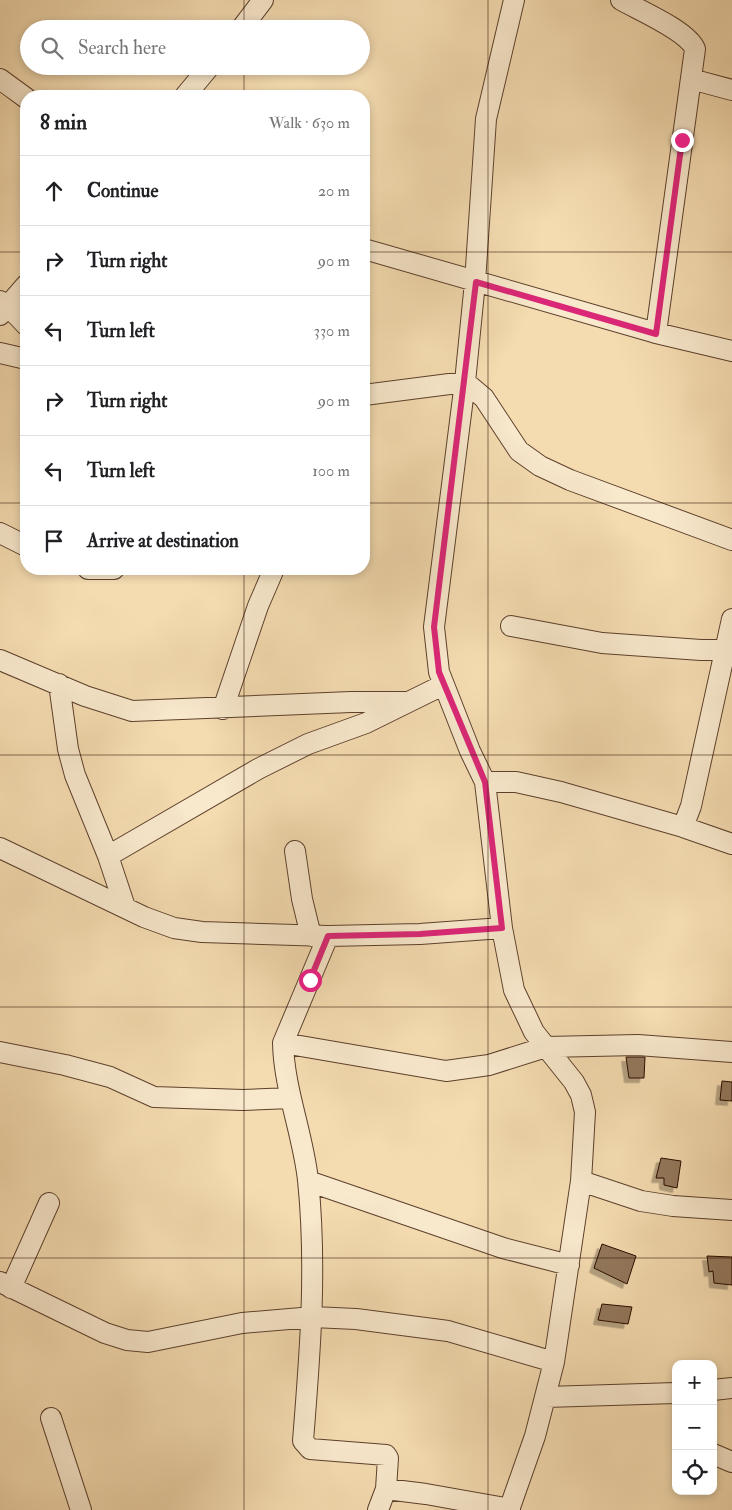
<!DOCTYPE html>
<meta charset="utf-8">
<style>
:root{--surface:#fff;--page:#f6f6f6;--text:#202124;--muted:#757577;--line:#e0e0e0}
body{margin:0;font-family:"IM FELL Double Pica",serif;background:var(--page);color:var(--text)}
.controls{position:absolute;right:15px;bottom:15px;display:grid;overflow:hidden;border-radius:10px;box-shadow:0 2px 8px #0003}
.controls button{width:45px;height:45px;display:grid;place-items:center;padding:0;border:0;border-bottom:1px solid var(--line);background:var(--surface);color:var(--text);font:25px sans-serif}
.stop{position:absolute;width:15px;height:15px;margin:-11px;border:4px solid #db2777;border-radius:50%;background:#fff}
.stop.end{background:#db2777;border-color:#fff;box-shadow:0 1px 5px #0008}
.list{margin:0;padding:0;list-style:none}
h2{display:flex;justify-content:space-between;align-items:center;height:65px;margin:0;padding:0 20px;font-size:21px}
h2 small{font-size:16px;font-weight:400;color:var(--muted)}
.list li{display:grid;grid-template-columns:32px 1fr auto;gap:15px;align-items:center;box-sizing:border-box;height:70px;padding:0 20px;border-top:1px solid var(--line)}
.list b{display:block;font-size:19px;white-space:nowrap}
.list em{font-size:16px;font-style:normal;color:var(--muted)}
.icon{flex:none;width:28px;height:28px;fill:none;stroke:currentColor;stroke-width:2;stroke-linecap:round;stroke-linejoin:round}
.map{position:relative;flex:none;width:732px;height:1510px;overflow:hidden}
.search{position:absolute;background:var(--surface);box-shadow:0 2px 8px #0003;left:20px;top:20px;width:350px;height:55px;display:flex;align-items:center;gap:12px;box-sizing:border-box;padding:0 18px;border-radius:28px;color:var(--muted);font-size:19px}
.panel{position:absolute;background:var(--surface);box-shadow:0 2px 8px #0003;left:20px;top:90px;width:350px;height:485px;border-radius:20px}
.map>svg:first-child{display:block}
.building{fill:#93785c;stroke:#290d00;filter:url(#shadow)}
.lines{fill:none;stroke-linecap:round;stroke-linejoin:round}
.minor-casing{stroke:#5c402c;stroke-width:22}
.minor{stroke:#f8e8cc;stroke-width:20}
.route{stroke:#db2777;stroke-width:6}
.grid{fill:none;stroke:#290d00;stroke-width:1;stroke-opacity:0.55}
</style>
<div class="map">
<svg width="732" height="1510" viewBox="0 0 732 1510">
<defs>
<filter id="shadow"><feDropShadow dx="-4.5" dy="4.5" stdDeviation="0" flood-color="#0004"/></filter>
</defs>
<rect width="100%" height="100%" fill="#f4dbb0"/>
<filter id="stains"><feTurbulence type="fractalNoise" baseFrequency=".004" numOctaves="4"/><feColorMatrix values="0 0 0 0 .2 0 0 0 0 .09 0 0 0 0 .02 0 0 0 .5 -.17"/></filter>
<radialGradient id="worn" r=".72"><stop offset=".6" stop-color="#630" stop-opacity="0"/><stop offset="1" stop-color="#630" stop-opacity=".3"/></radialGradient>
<path class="building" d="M 626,1057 L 645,1057 L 644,1078 L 629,1078 Z
M 722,1081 L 732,1082 L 732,1101 L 720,1100 Z
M 661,1158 L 681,1161 L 677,1188 L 664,1185 L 664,1178 L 656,1178 Z
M 602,1244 L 636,1256 L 627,1284 L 594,1268 Z
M 707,1256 L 732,1257 L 732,1285 L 714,1283 L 713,1271 L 709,1272 Z
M 602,1304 L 632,1307 L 628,1324 L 598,1320 Z"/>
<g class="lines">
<defs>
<path id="minor" d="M 621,0 C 639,10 688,31 695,49 L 656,333
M 241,29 L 263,0
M 0,79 L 26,98
M 691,79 L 732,90
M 185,96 L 210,66
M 364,249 L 656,333 L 732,351
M 0,301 L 8,306 L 26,325
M 0,315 L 26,285
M 0,353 L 26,359
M 364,395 L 465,382 L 484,398 L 519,451 L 540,466 L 570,480 L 732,540
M 0,533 L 26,546
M 88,569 L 114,569
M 511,626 L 602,643 L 701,650 L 732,650
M 0,660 L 85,696 L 132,711 L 351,702 L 408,702
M 59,684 L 68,749 L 75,775 L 108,856 L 125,907
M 223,709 L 258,606 L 274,569
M 485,782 L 516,782 L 561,792 L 683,827 L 732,844
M 683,827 L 691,806 L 732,619
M 0,848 L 144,917 L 174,928 L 202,932 L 328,936 L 420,934 L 502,928
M 295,851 L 302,899 L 311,936
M 108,856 L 258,769 L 308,744 L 366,723 L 443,685
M 328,936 L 283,1043 C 284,1089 303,1134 308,1180 C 317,1268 310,1354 303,1441 L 310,1449 L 386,1455 L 388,1458 L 386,1489 L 378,1510
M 283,1043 L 446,1071 L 489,1065 L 546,1047 L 638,1045 L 732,1052
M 0,1052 L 65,1065 L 110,1077 L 154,1097 L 243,1100 L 291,1098
M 308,1181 L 503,1248 L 569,1265
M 581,1181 L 641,1201 L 673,1206 L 732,1210
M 0,1282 L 105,1333 L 127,1340 L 148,1342 L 242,1323 L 313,1317 L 356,1319 L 448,1331 L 554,1362
M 11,1288 L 49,1203
M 713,1390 L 732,1388
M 546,1397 L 676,1393
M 51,1418 L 81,1510
M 713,1454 L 732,1462
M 386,1489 L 426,1494 L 510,1509
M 509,1510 L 535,1436 L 554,1362 L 581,1181 L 585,1112 L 581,1095 L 574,1082 L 534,1032 L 514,990 L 502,928 L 485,782 L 470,751 L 439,672 L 434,627 L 465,382 L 475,282 L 486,119 L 514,0"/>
</defs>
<use href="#minor" class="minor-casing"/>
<use href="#minor" class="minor"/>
</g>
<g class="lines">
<path class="route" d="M 310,980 L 328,936 L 420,934 L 502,928 L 485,782 L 439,672 L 434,627 L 476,282 L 656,334 L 682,140"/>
</g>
<path class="grid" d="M 244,0 L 244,29M 488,0 L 488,1510M 244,66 L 244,96M 0,252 L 26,252M 364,252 L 732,252M 0,503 L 26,503M 364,503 L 732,503M 244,569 L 244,1510M 0,755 L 732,755M 0,1007 L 732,1007M 0,1258 L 732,1258"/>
<rect width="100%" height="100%" filter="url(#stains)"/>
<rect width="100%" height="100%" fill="url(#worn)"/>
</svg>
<div class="controls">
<button>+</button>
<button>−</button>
<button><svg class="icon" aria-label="locate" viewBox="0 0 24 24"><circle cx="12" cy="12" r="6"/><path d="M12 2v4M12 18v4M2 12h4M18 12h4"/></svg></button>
</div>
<div class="stop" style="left:310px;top:980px"></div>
<div class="stop end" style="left:682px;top:140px"></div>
<div class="search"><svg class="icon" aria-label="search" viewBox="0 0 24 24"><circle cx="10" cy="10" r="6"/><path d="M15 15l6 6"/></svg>Search here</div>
<section class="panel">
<h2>8 min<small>Walk · 630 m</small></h2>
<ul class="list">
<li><svg class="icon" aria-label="ahead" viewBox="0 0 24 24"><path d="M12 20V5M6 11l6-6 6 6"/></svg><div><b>Continue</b></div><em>20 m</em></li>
<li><svg class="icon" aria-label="right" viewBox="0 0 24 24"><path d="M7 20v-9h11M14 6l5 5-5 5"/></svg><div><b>Turn right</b></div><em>90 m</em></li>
<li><svg class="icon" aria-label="left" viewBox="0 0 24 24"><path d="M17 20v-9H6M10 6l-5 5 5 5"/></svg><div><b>Turn left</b></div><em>330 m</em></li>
<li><svg class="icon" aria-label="right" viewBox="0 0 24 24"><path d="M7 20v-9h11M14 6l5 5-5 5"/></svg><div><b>Turn right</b></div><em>90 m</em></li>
<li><svg class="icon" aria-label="left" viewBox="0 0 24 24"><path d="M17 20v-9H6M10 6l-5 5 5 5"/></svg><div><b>Turn left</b></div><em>100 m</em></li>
<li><svg class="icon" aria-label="arrive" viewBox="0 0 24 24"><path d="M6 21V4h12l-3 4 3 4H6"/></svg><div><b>Arrive at destination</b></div></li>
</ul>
</section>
</div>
